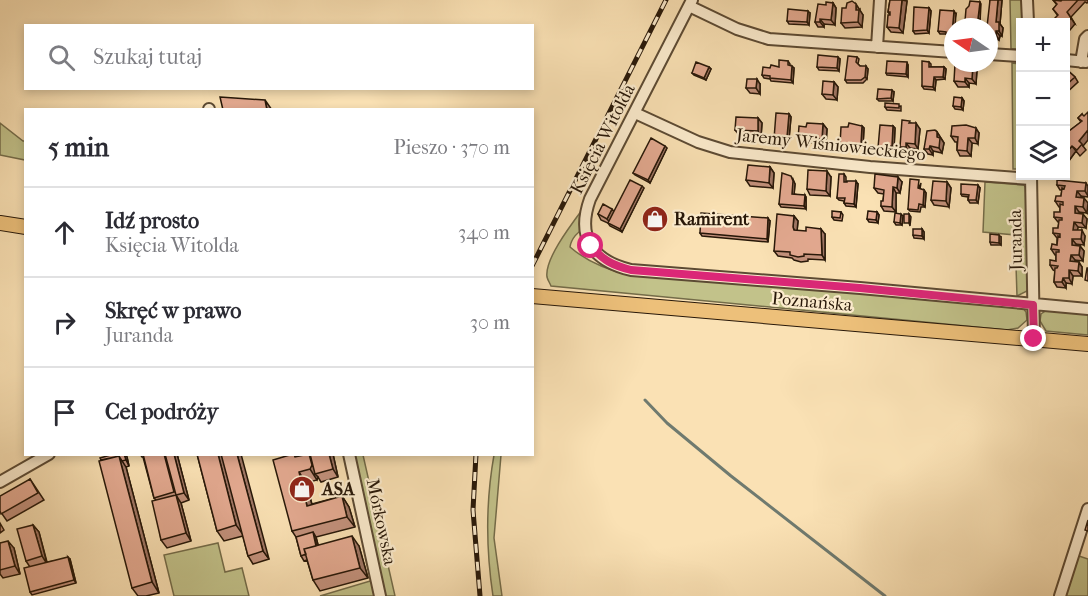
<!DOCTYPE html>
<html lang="pl">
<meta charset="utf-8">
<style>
:root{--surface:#fff;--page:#f7f7f7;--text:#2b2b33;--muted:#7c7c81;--line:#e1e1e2}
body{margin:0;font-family:"IM FELL French Canon",serif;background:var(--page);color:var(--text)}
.controls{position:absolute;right:18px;top:18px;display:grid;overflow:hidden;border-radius:0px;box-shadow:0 3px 9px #0003}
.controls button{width:54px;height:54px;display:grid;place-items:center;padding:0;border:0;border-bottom:2px solid var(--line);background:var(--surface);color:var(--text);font:30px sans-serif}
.compass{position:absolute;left:944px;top:18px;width:54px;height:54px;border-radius:50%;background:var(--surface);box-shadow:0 3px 9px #0003;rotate:283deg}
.stop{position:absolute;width:18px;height:18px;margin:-14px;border:4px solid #db2777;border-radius:50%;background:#fff}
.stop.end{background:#db2777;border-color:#fff;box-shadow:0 2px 6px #0008}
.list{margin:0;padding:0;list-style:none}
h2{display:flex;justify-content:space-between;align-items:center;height:78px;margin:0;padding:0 24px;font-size:26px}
h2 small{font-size:20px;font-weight:400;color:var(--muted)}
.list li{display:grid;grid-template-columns:39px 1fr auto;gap:18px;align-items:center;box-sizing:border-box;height:90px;padding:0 24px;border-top:2px solid var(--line)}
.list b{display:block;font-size:22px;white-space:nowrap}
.list p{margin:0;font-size:20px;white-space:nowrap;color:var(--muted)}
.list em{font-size:20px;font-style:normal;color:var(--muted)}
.icon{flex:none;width:33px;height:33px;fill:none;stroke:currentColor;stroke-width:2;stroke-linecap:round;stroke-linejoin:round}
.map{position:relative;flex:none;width:1088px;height:596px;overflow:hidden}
.search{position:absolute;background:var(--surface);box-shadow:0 3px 9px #0003;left:24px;top:24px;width:510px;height:66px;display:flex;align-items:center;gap:15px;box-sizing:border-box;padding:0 21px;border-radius:0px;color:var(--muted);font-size:22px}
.panel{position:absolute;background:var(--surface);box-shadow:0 3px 9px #0003;left:24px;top:108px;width:510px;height:348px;border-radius:0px}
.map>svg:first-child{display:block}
.green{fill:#c2c28a;stroke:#746c49;stroke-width:1.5}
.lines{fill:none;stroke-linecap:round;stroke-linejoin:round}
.stream{stroke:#6f7a6f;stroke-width:3}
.minor-casing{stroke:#5c4a33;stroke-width:14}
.major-casing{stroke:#271708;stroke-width:16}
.minor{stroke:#fcecce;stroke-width:10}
.major{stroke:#edc07a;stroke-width:14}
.rail-casing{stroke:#271708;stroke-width:5}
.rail{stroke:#fcecce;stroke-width:3;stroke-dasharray:9;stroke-linecap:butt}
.wall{fill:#c3917c;stroke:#271708;stroke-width:1.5}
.shaded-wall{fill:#9f7665;stroke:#271708;stroke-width:1.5}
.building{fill:#e3a990;stroke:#271708;stroke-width:1.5}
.route{stroke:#db2777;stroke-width:8}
.labels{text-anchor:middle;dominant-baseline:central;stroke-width:4.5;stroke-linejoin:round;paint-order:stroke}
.street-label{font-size:18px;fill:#271708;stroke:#fcecce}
.poi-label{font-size:18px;font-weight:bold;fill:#271708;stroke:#fcecce;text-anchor:start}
</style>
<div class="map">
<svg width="1088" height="596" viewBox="0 0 1088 596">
<rect width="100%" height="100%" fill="#fae1b4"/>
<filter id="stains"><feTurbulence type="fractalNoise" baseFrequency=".00333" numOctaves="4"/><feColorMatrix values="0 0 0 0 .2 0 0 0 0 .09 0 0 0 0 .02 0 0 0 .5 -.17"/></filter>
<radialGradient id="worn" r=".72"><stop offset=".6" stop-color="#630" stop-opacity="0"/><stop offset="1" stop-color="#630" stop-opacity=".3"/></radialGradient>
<path class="green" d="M 1010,0 L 1027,0 L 1028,22 L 1020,22 L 1020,49 L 1011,49 Z
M 1012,63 L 1020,64 L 1020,169 L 1013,169 Z
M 0,123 L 23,141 L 25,141 L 25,160 L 0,155 Z
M 985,182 L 1024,185 L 1031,194 L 1033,280 L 1027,291 L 1017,296 L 1015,235 L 983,232 Z
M 590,199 L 585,228 C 578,231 571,239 570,247 C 586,261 608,270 629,275 L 856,292 L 1023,308 L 1026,312 L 1027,320 L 1018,328 L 1007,330 L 551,286 C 550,283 548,281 547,277 C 544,257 578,216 590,199 Z
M 1047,310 L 1088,313 L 1088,335 L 1046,331 L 1040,321 L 1041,314 Z
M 349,455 L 363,455 L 395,596 L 320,596 L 377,579 Z
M 494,455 L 501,455 L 494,538 L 502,596 L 493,596 C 486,550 486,500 494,455 Z
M 218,543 L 225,572 L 242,568 L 249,596 L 174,596 L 164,555 Z
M 1073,554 L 1088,559 L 1088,596 L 1061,596 Z"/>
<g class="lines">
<path class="stream" d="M 645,400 L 667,423 L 731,476 L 885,596"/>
<defs>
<path id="minor" d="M 692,0 L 590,199 C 576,238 593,261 631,270 L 860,288 L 1088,309
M 1027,0 L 1028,22
M 689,6 L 737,29 L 769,39 L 953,52
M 877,47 L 880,0
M 989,54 L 1020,56
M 1066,60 L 1086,62
M 1081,62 L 1085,39 L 1088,36
M 209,109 L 209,110
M 635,113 L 698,142 L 730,152 L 870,167 L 1031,179
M 1031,176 L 1034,339
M 349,454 L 380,596
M 0,482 L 49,454
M 1060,596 L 1088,509"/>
<path id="major" d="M 0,223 L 26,227
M 532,296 L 1088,344"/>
</defs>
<use href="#minor" class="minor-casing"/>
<use href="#major" class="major-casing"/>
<use href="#minor" class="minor"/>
<use href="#major" class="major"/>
<defs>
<path id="rail" d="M 532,266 L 666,0
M 476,454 L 473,510 L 480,596"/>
</defs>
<use href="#rail" class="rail-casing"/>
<use href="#rail" class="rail"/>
</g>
<path class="wall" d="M 890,0 L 907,1 L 903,33 L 891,32 L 887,27 L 890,15 L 888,12 Z
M 990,0 L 1002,0 L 1000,24 L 1003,28 L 1002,36 L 1000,36 L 999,40 L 991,39 L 989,36 Z
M 1053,0 L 1061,1 L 1062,0 L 1088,0 L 1088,2 L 1087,3 L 1085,2 L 1071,17 L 1075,24 L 1058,16 L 1053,9 L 1057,5 Z
M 833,3 L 836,8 L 835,25 L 824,24 L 824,27 L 818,27 L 815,22 L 826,5 Z
M 929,8 L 931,11 L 929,33 L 915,34 L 913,31 Z
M 860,9 L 860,11 L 863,15 L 862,27 L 845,28 L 841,23 Z
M 810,13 L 809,25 L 789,24 L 787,21 Z
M 956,14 L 953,27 L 953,37 L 948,36 L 947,34 L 940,34 L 938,31 Z
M 857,57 L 859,59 L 858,64 L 860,66 L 868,69 L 867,79 L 863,83 L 847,83 L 845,80 Z
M 840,59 L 839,71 L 819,70 L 817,67 Z
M 788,61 L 790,64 L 790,66 L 794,68 L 793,83 L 771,81 L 770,79 L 764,78 L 762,75 L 770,68 L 779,67 Z
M 929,62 L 931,64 L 931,67 L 944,67 L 946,69 L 945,79 L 936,80 L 935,90 L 924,89 L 922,86 Z
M 908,65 L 908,77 L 887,75 L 886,73 Z
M 709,67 L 711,69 L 706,80 L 694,75 L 692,73 Z
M 1065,68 L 1075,77 L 1078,82 L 1065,94 Z
M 977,70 L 976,84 L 969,83 L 969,87 L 958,87 L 954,81 Z
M 834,82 L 838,87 L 837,100 L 826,99 L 822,94 Z
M 760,84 L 760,94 L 750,93 L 746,88 Z
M 894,92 L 893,101 L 879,101 L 877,99 Z
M 962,98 L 964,101 L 963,110 L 955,109 L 953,106 Z
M 901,106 L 901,111 L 887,110 L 885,107 Z
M 789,114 L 791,117 L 789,139 L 785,139 L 784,143 L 776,142 L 774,139 Z
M 1082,114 L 1083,146 L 1086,150 L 1080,156 L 1076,151 L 1068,162 L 1065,159 L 1065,136 L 1069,131 L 1081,122 L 1078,118 Z
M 758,118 L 762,123 L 761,137 L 739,135 L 735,130 Z
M 911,123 L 920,129 L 918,149 L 910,148 L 909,153 L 904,152 L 900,147 Z
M 823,124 L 827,129 L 826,144 L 815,142 L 809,143 L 809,145 L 802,144 L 798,139 Z
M 862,126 L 864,128 L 863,146 L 842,147 L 840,144 L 848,127 Z
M 893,126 L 895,128 L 894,149 L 880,150 L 878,148 Z
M 937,132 L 944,143 L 942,153 L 933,151 L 933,155 L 928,154 L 924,149 Z
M 979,133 L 978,144 L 972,143 L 971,156 L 960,156 L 957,150 L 957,142 L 955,142 L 951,136 Z
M 667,148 L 650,183 L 635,175 L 633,173 Z
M 770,167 L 774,173 L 773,188 L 750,186 L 746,180 Z
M 844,174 L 846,177 L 846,182 L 858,184 L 856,207 L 846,206 L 844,203 L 844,201 L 839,200 L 837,198 Z
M 1046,176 L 1056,176 L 1056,178 L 1048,177 Z
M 831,177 L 830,196 L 810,195 L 807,189 Z
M 793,179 L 795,184 L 794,194 L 806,197 L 806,209 L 781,207 L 779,204 Z
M 902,182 L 900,193 L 896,193 L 896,212 L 884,211 L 881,206 L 883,201 L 884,194 L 878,193 L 874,188 Z
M 947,182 L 951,188 L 949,207 L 934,205 L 931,200 Z
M 921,183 L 920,189 L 924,190 L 926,193 L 925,207 L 921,207 L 920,212 L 910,211 L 908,209 Z
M 1057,185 L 1088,186 L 1088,197 L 1081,196 L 1080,198 L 1087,213 L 1079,212 L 1079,214 L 1087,219 L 1086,228 L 1078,227 L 1077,230 L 1085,236 L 1084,245 L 1076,244 L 1076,246 L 1080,246 L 1084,251 L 1083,261 L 1075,260 L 1074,262 L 1082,267 L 1082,276 L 1073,276 L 1072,284 L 1066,283 L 1066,288 L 1057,287 L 1054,282 L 1055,271 L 1053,270 L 1050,265 L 1056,261 L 1056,255 L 1055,255 L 1051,249 L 1057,245 L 1057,238 L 1053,233 L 1058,228 L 1059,222 L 1058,222 L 1054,217 L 1060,212 L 1060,207 L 1059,207 L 1055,201 L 1061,196 L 1062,190 L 1060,190 Z
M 644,188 L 622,232 L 610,226 L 608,223 L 601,220 L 598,214 L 614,211 Z
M 980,188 L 978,203 L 970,203 L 968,200 L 968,197 L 962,196 L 961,194 Z
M 841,212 L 843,215 L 842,221 L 834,220 L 832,217 Z
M 877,212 L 879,215 L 878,223 L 869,222 L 867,219 Z
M 794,216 L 798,221 L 797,231 L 825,234 L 825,260 L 808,259 L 808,261 L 801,262 L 794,260 L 792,258 L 778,256 L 774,251 Z
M 903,216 L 902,225 L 896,225 L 894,222 Z
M 770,221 L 768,242 L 702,236 L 700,233 Z
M 922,229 L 924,232 L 924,239 L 914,238 L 913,235 Z
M 1001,237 L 1001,245 L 991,245 L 990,242 Z
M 114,454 L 125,454 L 127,457 L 129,466 L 126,467 L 159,593 L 146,596 L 138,596 L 132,588 Z
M 140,454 L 177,454 L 189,500 L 181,503 L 191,541 L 167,548 L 161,540 L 156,500 L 154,498 L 143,457 L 142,457 Z
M 197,454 L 269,559 L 253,564 L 248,556 L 243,536 L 224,541 L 217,531 Z
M 294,454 L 296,457 L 333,454 L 338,477 L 321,482 L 318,477 L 317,480 L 306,483 L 312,504 L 342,496 L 349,507 L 355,527 L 316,537 L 318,545 L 359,546 L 368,578 L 320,591 L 313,580 L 307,560 L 304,561 L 301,556 L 296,537 L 292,531 Z
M 30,479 L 44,500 L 7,521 L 0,511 Z
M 0,523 L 4,530 L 0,533 Z
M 33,525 L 39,532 L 47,562 L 70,559 L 76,583 L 32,595 L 30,592 L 30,567 L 26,561 Z
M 0,543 L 14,548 L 20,574 L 3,578 L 0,574 Z"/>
<path class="shaded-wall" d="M 902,0 L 907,1 L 903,33 L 899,28 Z
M 998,0 L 1002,0 L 1000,24 L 1003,28 L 1002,36 L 999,31 L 996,22 Z
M 980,2 L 981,4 L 980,22 L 978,19 Z
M 833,3 L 836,8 L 835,25 L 831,20 Z
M 856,4 L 863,15 L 862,27 L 858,22 L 856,10 Z
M 929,8 L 931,11 L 929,33 L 927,30 Z
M 808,11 L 810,13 L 809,25 L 807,22 Z
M 954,11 L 956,14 L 955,27 L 953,27 L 953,35 L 952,34 Z
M 1067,12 L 1075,24 L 1065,36 L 1065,26 Z
M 820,19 L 824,24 L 824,27 L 820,22 Z
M 996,31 L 1000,36 L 999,40 L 996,35 Z
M 838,57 L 840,59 L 839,71 L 837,68 Z
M 907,62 L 908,65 L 908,77 L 906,74 Z
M 973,65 L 977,70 L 976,84 L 972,79 Z
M 792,66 L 794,68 L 793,83 L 791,80 Z
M 866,66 L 868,69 L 867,79 L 865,77 Z
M 709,67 L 711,69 L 706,80 L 704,78 Z
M 944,67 L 946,69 L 945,79 L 943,77 Z
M 934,77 L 936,80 L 935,90 L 933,87 Z
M 965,78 L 969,83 L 969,87 L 965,82 Z
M 757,79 L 760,84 L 760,94 L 756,88 Z
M 834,82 L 838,87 L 837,100 L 833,95 Z
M 892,90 L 894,92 L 893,101 L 891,98 Z
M 962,98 L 964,101 L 963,110 L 961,107 Z
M 265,100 L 272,110 L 267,110 Z
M 789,114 L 791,117 L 789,139 L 787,137 Z
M 758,118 L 762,123 L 761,137 L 758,131 Z
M 916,123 L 920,129 L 918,149 L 915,144 Z
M 823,124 L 827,129 L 826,144 L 822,139 Z
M 862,126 L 864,128 L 863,146 L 861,144 Z
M 893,126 L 895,128 L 894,149 L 892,146 Z
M 976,128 L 979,133 L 978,144 L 975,138 Z
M 1087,131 L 1088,132 L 1088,140 L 1083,146 L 1079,141 Z
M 937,132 L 944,143 L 942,153 L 939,148 L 937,137 Z
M 968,138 L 972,143 L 971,156 L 967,151 Z
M 906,143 L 910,148 L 909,153 L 906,147 Z
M 665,146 L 667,148 L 650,183 L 648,180 Z
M 930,146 L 933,151 L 933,155 L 929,149 Z
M 1072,146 L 1076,151 L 1068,162 L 1065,159 L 1065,154 Z
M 770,167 L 774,173 L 773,188 L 769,183 Z
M 827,171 L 831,177 L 830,196 L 826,191 Z
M 791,176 L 795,184 L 794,196 L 792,194 Z
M 898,177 L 902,182 L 900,193 L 897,188 Z
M 856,181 L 858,184 L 856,207 L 854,204 Z
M 947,182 L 951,188 L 949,207 L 946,201 Z
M 1086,183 L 1088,186 L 1088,196 L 1085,191 Z
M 978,185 L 980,188 L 978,203 L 976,200 Z
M 642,186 L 644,188 L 622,232 L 620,229 Z
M 893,187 L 896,193 L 896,212 L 892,207 Z
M 924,190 L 926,193 L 925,207 L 923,205 Z
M 1077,191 L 1081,196 L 1080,203 L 1076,197 Z
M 805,195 L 806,197 L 806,209 L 804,206 Z
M 1084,198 L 1088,203 L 1087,213 L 1083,207 Z
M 1075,206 L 1079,212 L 1079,219 L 1075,213 Z
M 612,209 L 616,214 L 611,224 L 607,219 Z
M 877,212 L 879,215 L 878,223 L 876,220 Z
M 901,214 L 903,216 L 902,225 L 900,223 Z
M 909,214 L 911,217 L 910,226 L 909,223 Z
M 1083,214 L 1087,219 L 1086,228 L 1082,223 Z
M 794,216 L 798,221 L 797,232 L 794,230 L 793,227 Z
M 768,218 L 770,221 L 768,242 L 767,239 Z
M 1074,222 L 1078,227 L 1077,235 L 1073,230 Z
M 821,229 L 825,234 L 825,260 L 822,255 Z
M 922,229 L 924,232 L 924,239 L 922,236 Z
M 1082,230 L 1085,236 L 1084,245 L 1081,239 Z
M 999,235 L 1001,237 L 1001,245 L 999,243 Z
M 1072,239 L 1076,244 L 1076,250 L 1072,245 Z
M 1080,246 L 1084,251 L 1083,261 L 1079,255 Z
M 1071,255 L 1075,260 L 1074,266 L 1070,261 Z
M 1079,262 L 1082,267 L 1082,276 L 1078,271 Z
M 1069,270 L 1073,276 L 1072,284 L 1069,278 Z
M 1063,278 L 1066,283 L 1066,288 L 1062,282 Z
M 124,454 L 127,457 L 129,466 L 126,460 Z
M 174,454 L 177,454 L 189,500 L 184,493 Z
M 218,454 L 222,454 L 244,536 L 236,525 Z
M 237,454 L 241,454 L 269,559 L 263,551 Z
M 310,454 L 316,464 L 315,474 L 318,477 L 317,480 L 310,469 Z
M 329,454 L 333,454 L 338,477 L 333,469 Z
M 119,456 L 126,467 L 159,593 L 152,582 Z
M 299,472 L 306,483 L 315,516 L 307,506 Z
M 176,495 L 181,503 L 191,541 L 186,533 Z
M 342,496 L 349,507 L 355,527 L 347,517 Z
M 33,525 L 39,532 L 47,564 L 42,556 Z
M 313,532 L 316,537 L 321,556 L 318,551 Z
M 352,536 L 359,546 L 368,578 L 360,568 Z
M 8,541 L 14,548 L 20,574 L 15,566 Z
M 68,557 L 70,559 L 76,583 L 74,580 Z"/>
<path class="building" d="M 890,0 L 902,0 L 899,28 L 887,27 L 888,15 L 890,15 L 890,12 L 888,12 Z
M 990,0 L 998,0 L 996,22 L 999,22 L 999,31 L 996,31 L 996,35 L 989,34 L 989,27 L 987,27 Z
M 1053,0 L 1061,1 L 1062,0 L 1078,0 L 1067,12 L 1071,18 L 1065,26 L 1065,22 L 1051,22 L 1058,15 L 1053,9 L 1057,4 Z
M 852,1 L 856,4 L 856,10 L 859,10 L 858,22 L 841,23 L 842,8 L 846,8 L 847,3 Z
M 970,1 L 980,2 L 978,19 L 980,19 L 979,27 L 968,27 L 968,21 L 965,21 L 966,9 L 969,6 Z
M 826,2 L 833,3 L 831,20 L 820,19 L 820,22 L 815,22 L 818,4 L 826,5 Z
M 914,7 L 929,8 L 927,30 L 913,31 Z
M 788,9 L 808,11 L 807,22 L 787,21 Z
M 940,10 L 954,11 L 952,34 L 946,34 L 946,32 L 938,31 Z
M 818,55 L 838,57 L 837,68 L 817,67 Z
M 848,56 L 857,57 L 856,62 L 860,66 L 866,66 L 865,77 L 861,80 L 845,80 Z
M 779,60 L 788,61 L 788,65 L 792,66 L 791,80 L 770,78 L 770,76 L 762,75 L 763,67 L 770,68 L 771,65 L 779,67 Z
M 887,61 L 907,62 L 906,74 L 886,73 Z
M 922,61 L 929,62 L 929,67 L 944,67 L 943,77 L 934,77 L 933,87 L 922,86 Z
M 696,62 L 709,67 L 704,78 L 692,73 Z
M 955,64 L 973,65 L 972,79 L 965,78 L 965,82 L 954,81 Z
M 1065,68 L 1075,77 L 1065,86 Z
M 747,79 L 757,79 L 756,88 L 746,88 Z
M 823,81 L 834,82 L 833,95 L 822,94 Z
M 878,89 L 892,90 L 891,98 L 877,99 Z
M 220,97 L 265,100 L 267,110 L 223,110 Z
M 954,97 L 962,98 L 961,107 L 953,106 Z
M 885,103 L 899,104 L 899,108 L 885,107 Z
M 1088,112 L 1088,132 L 1087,131 L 1079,141 L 1082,144 L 1077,150 L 1072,146 L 1065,154 L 1065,130 L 1067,129 L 1069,131 L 1082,121 L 1078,118 L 1082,114 L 1084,116 Z
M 776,113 L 789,114 L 787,137 L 783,136 L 782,140 L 774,139 Z
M 736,117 L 758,118 L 758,131 L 735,130 Z
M 902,120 L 910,121 L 909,123 L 916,123 L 915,144 L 906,143 L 906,147 L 900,147 Z
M 807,123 L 823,124 L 822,139 L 811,137 L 806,137 L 806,139 L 798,139 L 799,126 L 806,127 Z
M 849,123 L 862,126 L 861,144 L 840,144 L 841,127 L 848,127 Z
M 880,125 L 893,126 L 892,146 L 878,148 Z
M 966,125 L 976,128 L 975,138 L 968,138 L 967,151 L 957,150 L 958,137 L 951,136 L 952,126 Z
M 935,130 L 937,132 L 937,137 L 940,138 L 939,148 L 930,146 L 929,149 L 924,149 L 927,131 Z
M 651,138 L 665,146 L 648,180 L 633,173 Z
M 748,165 L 770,167 L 769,183 L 746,180 Z
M 808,170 L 827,171 L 826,191 L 807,189 Z
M 782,173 L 791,176 L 793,181 L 792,194 L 805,195 L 804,206 L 779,204 Z
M 839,174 L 844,174 L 844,182 L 847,182 L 847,181 L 856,181 L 854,204 L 844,203 L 845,198 L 837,198 Z
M 875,174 L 898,177 L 897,188 L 893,187 L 892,207 L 881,206 L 881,201 L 883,201 L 884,190 L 874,188 Z
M 910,179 L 919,180 L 918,188 L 924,190 L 923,205 L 919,204 L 918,210 L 908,209 Z
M 630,180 L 642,186 L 620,229 L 608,223 Z
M 1057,180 L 1086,183 L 1085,191 L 1077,191 L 1076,197 L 1084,198 L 1083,207 L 1075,206 L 1075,213 L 1083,214 L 1082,223 L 1074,222 L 1073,230 L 1082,230 L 1081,239 L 1072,239 L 1072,245 L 1080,246 L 1079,255 L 1071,255 L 1070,261 L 1079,262 L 1078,271 L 1069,270 L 1069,278 L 1063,278 L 1062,282 L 1054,282 L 1055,268 L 1057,268 L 1058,266 L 1050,265 L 1050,260 L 1056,261 L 1056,252 L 1059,252 L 1059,250 L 1051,249 L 1052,244 L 1057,245 L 1058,236 L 1060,237 L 1060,234 L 1053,233 L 1053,228 L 1058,228 L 1059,220 L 1062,220 L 1062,218 L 1054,217 L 1054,212 L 1060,212 L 1060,204 L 1063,205 L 1063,202 L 1055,201 L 1056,196 L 1061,196 L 1062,188 L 1064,189 L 1065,186 L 1057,185 Z
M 933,181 L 947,182 L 946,201 L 931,200 Z
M 961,184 L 978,185 L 976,200 L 968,200 L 969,195 L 961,194 Z
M 603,204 L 612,209 L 607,219 L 598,214 Z
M 832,211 L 841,212 L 840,218 L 832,217 Z
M 868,211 L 877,212 L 876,220 L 867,219 Z
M 701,213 L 768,218 L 767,239 L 700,233 Z
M 895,213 L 901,214 L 900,223 L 894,222 Z
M 777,214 L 794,216 L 793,227 L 794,230 L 806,231 L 806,227 L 821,229 L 822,255 L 804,254 L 804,256 L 798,257 L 790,255 L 790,252 L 774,251 Z
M 904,214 L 909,214 L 909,223 L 904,223 Z
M 913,229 L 922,229 L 922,236 L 913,235 Z
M 990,234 L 999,235 L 999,243 L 990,242 Z
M 1087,268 L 1088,268 L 1088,281 L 1085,280 Z
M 114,454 L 124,454 L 126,460 L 122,461 L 119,456 L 101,460 L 100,458 Z
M 143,454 L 164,454 L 174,492 L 154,498 Z
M 165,454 L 174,454 L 184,493 L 176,495 Z
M 197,454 L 218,454 L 236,525 L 217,531 Z
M 221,454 L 237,454 L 263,551 L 248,556 Z
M 293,454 L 294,454 L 295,457 L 309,454 L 312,465 L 310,469 L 299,472 L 307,506 L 342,496 L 347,517 L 292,531 L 273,460 Z
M 310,454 L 329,454 L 333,469 L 315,474 Z
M 119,456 L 152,582 L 132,588 L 99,461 Z
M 30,479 L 38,493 L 1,514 L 0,511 L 0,496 Z
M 176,495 L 186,533 L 161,540 L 152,501 Z
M 1088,520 L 1088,531 L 1085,530 Z
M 33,525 L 42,556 L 26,561 L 17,529 Z
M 313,532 L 316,546 L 304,549 L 306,554 L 301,556 L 296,537 Z
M 352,536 L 360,568 L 313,580 L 304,549 Z
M 8,541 L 15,566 L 0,570 L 0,543 Z
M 68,557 L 74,580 L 30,592 L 24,568 Z"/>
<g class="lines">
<path class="route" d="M 591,246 C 604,261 612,265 631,270 L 860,288 L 1033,305 L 1034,339"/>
</g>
<defs>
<symbol id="shop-disc" viewBox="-11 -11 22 22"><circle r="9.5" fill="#8f2418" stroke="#fcecce"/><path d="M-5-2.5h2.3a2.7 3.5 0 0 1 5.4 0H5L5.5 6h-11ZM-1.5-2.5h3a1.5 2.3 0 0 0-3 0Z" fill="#fff"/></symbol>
</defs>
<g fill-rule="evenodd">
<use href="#shop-disc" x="640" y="204" width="30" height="30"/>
<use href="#shop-disc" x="287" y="474" width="30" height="30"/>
</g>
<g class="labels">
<g class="street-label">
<text transform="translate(603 139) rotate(-63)">Księcia Witolda</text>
<text transform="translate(831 145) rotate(6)">Jaremy Wiśniowieckiego</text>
<text transform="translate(1016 240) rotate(-91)">Juranda</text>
<text transform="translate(812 302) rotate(5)">Poznańska</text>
<text transform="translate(381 522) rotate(78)">Mórkowska</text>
</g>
<g class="poi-label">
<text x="674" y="219">Ramirent</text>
<text x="322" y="489">ASA</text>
</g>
</g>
<rect width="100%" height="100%" filter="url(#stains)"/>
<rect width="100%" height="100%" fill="url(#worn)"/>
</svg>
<div class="controls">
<button>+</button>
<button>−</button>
<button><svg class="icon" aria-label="layers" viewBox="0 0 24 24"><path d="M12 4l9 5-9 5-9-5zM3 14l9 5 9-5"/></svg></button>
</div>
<svg class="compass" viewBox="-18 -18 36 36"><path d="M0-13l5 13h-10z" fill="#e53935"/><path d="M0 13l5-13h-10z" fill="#7c7c81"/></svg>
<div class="stop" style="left:591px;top:246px"></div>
<div class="stop end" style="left:1034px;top:339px"></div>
<div class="search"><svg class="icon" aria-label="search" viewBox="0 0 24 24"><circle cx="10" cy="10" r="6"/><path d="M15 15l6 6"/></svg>Szukaj tutaj</div>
<section class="panel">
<h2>5 min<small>Pieszo · 370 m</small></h2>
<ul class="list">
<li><svg class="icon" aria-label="ahead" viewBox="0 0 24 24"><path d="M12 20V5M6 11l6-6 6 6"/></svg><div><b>Idź prosto</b><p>Księcia Witolda</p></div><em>340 m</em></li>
<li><svg class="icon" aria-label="right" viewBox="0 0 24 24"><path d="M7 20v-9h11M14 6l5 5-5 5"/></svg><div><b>Skręć w prawo</b><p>Juranda</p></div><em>30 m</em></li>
<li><svg class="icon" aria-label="arrive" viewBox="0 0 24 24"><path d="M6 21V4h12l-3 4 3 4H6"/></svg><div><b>Cel podróży</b></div></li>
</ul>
</section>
</div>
